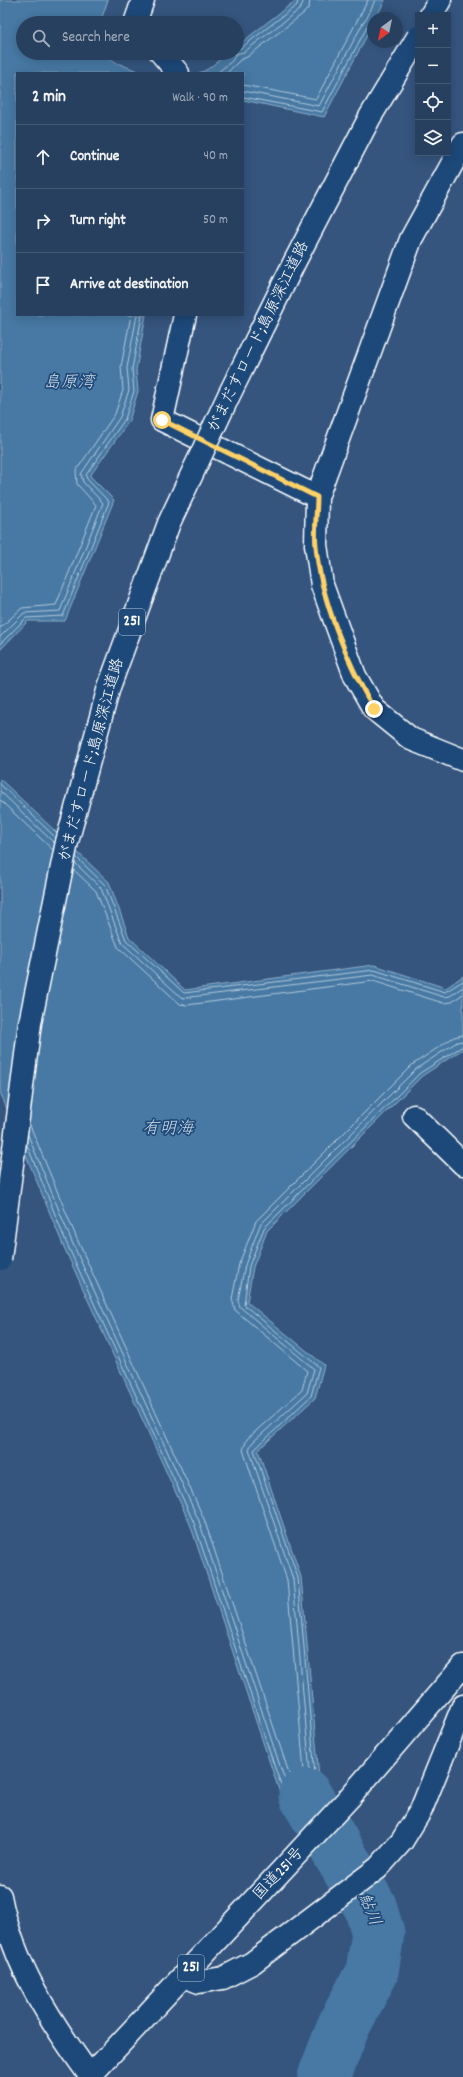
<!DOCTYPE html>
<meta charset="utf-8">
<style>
:root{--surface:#28405f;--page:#344b68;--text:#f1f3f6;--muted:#a5afbd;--line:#445974}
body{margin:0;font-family:Dekko,"Klee One",sans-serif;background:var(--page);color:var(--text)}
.controls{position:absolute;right:12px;top:12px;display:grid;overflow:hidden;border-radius:0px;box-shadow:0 2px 10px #0003}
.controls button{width:36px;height:36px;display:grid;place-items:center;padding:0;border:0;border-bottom:1px solid var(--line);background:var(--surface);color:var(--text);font:20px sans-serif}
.compass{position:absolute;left:367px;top:12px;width:36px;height:36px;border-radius:50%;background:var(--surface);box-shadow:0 2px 10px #0003;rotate:213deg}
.stop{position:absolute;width:12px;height:12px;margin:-9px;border:3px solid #ffd166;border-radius:50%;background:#fff}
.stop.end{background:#ffd166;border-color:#fff;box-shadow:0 1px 4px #0008}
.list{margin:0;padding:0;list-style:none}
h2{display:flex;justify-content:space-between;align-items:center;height:52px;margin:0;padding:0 16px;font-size:17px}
h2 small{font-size:13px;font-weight:400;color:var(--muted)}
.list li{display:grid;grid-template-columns:26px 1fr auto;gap:12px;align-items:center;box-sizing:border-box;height:64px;padding:0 16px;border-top:1px solid var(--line)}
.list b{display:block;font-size:15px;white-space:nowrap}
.list em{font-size:13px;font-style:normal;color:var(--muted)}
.icon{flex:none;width:22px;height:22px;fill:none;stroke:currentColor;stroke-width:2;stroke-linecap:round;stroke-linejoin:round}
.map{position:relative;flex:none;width:463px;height:2077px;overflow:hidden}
.search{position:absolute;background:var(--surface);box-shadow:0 2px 10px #0003;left:16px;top:16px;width:228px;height:44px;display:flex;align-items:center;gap:10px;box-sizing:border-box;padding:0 14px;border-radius:22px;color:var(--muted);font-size:15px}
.panel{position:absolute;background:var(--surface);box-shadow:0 2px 10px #0003;left:16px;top:72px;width:228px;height:244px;border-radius:0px}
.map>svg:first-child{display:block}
.water{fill:#4679a4;stroke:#90afc8}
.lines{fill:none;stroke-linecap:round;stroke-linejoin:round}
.shore{stroke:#b5c9db;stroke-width:1}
.river{stroke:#4679a4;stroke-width:53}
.minor-casing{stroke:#fff;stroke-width:25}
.highway-casing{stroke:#fff;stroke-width:25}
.minor{stroke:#1f4a7a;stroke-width:22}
.highway{stroke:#1f4a7a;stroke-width:22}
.highway-bridge-casing{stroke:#fff;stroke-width:25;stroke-linecap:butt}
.highway-bridge{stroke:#1f4a7a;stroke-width:22}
.route{stroke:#ffd166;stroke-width:5}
.labels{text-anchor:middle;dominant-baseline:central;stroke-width:3.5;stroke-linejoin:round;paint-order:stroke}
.shield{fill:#1f4a7a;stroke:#bcc9d7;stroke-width:1}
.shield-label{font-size:15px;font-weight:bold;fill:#fff}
.street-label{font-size:16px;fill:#fff;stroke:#1f4a7a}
.water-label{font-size:17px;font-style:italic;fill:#d1dee8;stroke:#1f4a7a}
</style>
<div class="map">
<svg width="463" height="2077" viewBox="0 0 463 2077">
<rect width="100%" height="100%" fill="#35557f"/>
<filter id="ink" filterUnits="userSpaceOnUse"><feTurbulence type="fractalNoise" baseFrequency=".025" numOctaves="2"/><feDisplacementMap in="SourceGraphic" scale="8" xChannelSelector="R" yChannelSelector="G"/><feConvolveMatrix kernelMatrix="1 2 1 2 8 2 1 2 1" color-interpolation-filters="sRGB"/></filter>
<g filter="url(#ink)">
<path class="water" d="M 0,0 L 108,0 L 100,23 L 23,23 L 23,53 L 102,53 L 117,63 L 143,73 L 17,73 L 17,315 L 146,315 L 136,370 L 138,391 L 129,421 L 90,476 L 114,500 L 65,621 L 28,621 L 0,650 Z
M 296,0 L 385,0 L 376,18 L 373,18 L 373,24 L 324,117 L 243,100 L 243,73 L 198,73 C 214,70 219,53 237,53 L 237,46 Z
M 0,779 L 109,882 L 129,937 L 185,990 L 374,965 L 446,988 L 463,976 L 463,1049 L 422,1076 L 267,1231 L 253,1267 L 247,1302 L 324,1365 L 315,1398 L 258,1450 L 301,1577 L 319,1777 L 287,1814 L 190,1524 L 63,1245 L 0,1092 Z"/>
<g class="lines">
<path class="shore" d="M 237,49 L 241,48 L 297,5 L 298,0
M 217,73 L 232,61 L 236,54 L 244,52 L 300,9 L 304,0
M 227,73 L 240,60 L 247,57 L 304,13 L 309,7 L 310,0
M 243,85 L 316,99 L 368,0
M 243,91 L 319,106 L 363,23 L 367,18 L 375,0
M 243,97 L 322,112 L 368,25 L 373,22
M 0,628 L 22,608 L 56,605 L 96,505 L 77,484 L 76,471 L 115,414 L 123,390 L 121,367 L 131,315
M 0,637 L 24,613 L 60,611 L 103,503 L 83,482 L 81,474 L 120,417 L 129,390 L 127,368 L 137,315
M 0,644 L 26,618 L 63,616 L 109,502 L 87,479 L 86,475 L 125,419 L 134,391 L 132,369 L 142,315
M 0,784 L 56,838
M 0,791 L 54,843
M 0,800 L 53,850
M 76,857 L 105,885 L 126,940 L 184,993 L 374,970 L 445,992 L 463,981
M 75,863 L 101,888 L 122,943 L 182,998 L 373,975 L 444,997 L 450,996 L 463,987
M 74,870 L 96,891 L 118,947 L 180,1004 L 187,1005 L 373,981 L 443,1003 L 452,1002 L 463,994
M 29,1123 L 77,1239 L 204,1519 L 286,1764 L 292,1782 L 294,1783 L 304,1771 L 287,1580 L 243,1450 L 247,1439 L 302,1390 L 307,1371 L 235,1310 L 232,1299 L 239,1264 L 256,1221 L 412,1065 L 454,1037 L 463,1035
M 28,1135 L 72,1242 L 199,1521 L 280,1766 L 290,1794 L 292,1795 L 310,1773 L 293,1579 L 249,1449 L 252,1443 L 307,1393 L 314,1369 L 240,1307 L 238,1300 L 245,1265 L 260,1225 L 416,1069 L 457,1042 L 463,1041
M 27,1145 L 67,1244 L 194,1523 L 275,1768 L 288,1803 L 290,1804 L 315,1775 L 298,1578 L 254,1450 L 311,1396 L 319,1367 L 244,1305 L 249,1266 L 264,1228 L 420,1073 L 463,1046"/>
<path class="river" d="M 305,1795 L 370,1906 L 378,1933 L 372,1972 L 344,2025 L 324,2077"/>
<defs>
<path id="minor" d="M 135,23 L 143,0
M 161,53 L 178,73
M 185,315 L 162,420 L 317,497 L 411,239 L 463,144
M 317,497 L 316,545 L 322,585 L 355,676 L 374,709 L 411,739 L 463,760
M 414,1116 L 463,1164
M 184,1976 L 199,1982 L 223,1978 L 252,1963 L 378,1868 L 402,1841 L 421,1810 L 463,1706"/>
<path id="highway" d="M 431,15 L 440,0
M 0,1896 C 13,1964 50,2021 91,2077
M 89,2077 L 349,1798 L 463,1666"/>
</defs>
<use href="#minor" class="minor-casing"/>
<use href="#highway" class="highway-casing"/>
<use href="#minor" class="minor"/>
<use href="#highway" class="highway"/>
<defs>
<path id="highway-bridge" d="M 0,1259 L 30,1023 L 67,842 L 109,687 L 169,523 L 229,395 L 295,261 L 370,117 L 418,37"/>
</defs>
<use href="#highway-bridge" class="highway-bridge-casing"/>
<use href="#highway-bridge" class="highway-bridge"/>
</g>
</g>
<g class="lines" filter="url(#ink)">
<path class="route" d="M 162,420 L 317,497 C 317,513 314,530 316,546 C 320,598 348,664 374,709"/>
</g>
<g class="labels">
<g class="shield">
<rect x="119" y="609" width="26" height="26" rx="3"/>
<rect x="178" y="1955" width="26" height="26" rx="3"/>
</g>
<g class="shield-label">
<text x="132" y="622">251</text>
<text x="191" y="1968">251</text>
</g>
<g class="street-label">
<text transform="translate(259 337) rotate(-64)">がまだすロード;島原深江道路</text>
<text transform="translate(92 760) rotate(-75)">がまだすロード;島原深江道路</text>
<text transform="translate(279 1874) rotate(-47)">国道251号</text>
</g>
<g class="water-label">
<text x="69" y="384">島原湾</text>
<text x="168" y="1130">有明海</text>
<text transform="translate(368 1910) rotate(68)">鮎川</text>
</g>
</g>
</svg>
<div class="controls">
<button>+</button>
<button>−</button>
<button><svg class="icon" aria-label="locate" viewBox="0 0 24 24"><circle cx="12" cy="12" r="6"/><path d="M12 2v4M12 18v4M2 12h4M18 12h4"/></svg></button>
<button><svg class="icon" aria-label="layers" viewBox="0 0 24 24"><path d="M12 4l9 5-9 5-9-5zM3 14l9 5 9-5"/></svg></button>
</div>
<svg class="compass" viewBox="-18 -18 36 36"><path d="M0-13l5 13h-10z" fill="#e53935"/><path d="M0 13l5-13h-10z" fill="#a5afbd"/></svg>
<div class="stop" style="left:162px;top:420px"></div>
<div class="stop end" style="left:374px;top:709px"></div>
<div class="search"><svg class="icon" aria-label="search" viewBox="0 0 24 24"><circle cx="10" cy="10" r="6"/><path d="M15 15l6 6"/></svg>Search here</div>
<section class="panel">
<h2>2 min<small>Walk · 90 m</small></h2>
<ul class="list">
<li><svg class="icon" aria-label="ahead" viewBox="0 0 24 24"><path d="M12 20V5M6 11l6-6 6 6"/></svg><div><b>Continue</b></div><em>40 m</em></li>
<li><svg class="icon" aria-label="right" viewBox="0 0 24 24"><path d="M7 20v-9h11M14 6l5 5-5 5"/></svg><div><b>Turn right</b></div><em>50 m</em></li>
<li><svg class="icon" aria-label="arrive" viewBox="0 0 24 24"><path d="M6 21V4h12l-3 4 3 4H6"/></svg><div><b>Arrive at destination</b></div></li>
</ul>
</section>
</div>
